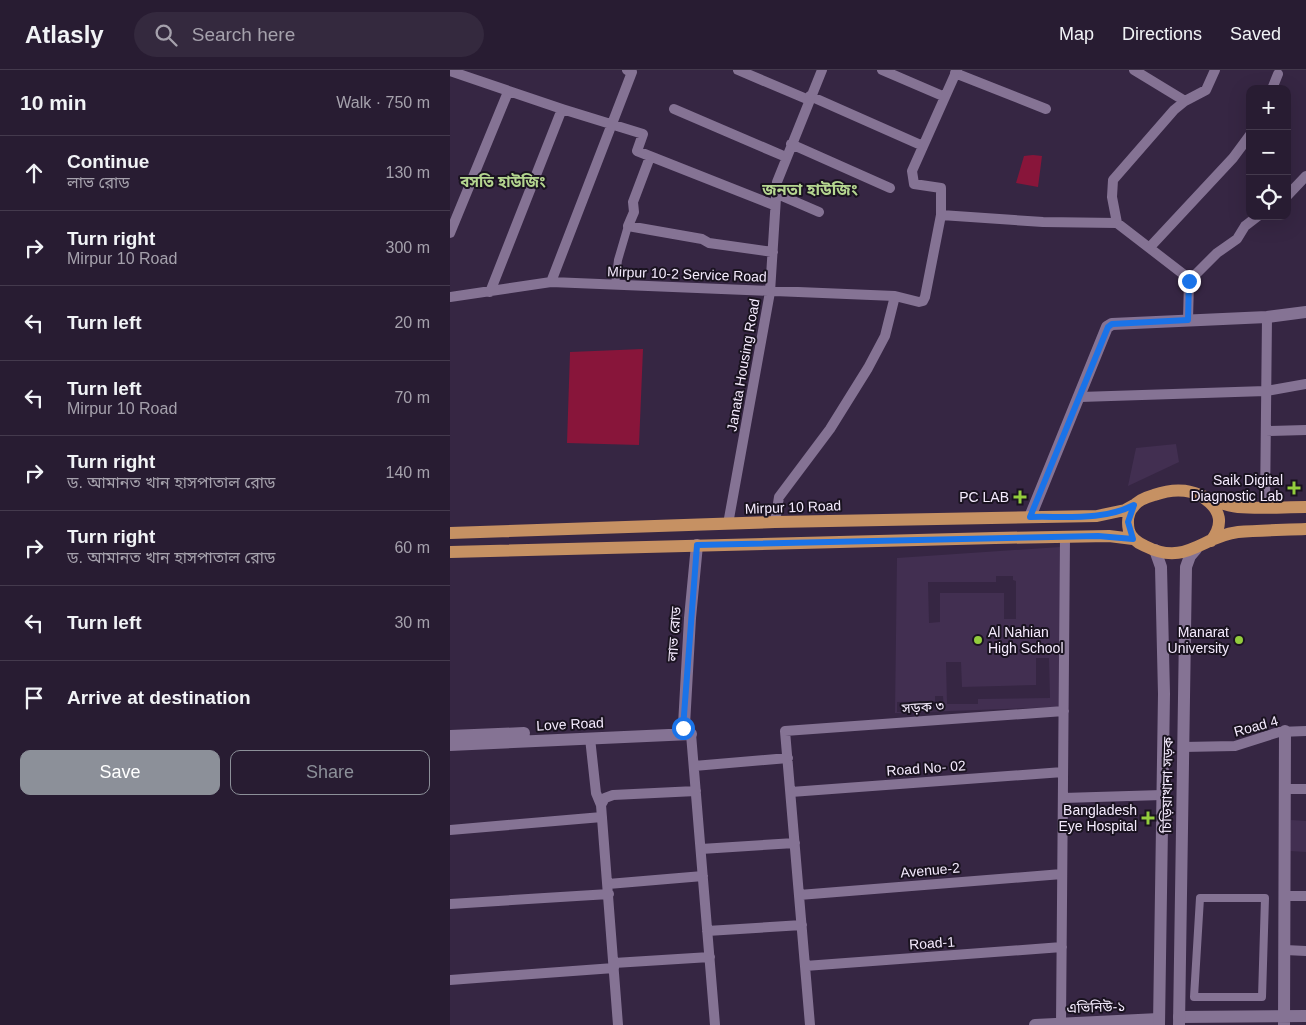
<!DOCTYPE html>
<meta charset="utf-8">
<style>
:root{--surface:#281c32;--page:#34293e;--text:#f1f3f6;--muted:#a5a1ac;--line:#443a4d;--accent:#8c9099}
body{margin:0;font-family:Helvetica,"Noto Sans Bengali",sans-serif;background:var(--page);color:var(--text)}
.controls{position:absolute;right:15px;top:15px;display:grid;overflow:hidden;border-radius:10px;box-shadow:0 5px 20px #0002}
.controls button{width:45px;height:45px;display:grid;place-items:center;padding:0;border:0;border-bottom:1px solid var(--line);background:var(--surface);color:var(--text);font:25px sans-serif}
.stop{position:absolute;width:15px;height:15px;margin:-11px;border:4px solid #1a73e8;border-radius:50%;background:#fff}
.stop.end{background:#1a73e8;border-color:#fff;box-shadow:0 1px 5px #0008}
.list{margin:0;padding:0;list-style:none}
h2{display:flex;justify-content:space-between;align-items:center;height:65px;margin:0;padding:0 20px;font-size:21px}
h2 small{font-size:16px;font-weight:400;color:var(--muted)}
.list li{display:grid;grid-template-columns:32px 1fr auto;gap:15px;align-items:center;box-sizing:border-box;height:75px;padding:0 20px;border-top:1px solid var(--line)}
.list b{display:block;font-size:19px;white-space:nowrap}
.list p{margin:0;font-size:16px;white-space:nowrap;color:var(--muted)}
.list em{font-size:16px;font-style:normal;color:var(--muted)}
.actions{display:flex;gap:10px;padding:15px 20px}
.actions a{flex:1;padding:11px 0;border:1px solid var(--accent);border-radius:10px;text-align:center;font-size:18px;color:var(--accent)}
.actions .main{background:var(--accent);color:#fff}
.icon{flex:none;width:28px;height:28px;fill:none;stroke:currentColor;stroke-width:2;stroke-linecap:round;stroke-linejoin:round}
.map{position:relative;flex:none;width:856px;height:955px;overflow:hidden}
header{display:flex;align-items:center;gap:30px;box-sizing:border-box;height:70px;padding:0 25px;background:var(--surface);border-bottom:1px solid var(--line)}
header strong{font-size:24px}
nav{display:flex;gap:28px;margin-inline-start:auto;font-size:18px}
.search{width:350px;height:45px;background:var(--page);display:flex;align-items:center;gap:12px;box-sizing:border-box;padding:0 18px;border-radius:28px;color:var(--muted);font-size:19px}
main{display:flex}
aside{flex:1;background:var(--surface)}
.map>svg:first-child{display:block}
.built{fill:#422f51;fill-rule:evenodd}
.green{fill:#88153a}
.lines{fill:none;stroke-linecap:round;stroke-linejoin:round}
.pedestrian{stroke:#857394;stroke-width:8}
.minor{stroke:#857394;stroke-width:10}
.tertiary{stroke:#857394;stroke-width:12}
.secondary{stroke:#857394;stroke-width:12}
.primary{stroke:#c69163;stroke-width:12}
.route{stroke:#1a73e8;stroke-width:6}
.poi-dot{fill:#93cd3d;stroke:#1a1320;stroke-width:2}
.labels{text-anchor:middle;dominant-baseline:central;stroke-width:4;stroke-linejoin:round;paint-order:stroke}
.street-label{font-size:14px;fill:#f5ebfe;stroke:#1a1320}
.poi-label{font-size:14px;fill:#f5ebfe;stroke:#1a1320;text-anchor:end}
.neighbourhood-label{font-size:15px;font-weight:bold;fill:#b5d690;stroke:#1a1320}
.quarter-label{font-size:16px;font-weight:bold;fill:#b5d690;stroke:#1a1320}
</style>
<header>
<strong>Atlasly</strong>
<div class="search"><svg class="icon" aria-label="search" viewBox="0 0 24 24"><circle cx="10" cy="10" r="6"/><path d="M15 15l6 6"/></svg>Search here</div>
<nav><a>Map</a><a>Directions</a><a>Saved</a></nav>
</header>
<main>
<aside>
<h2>10 min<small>Walk · 750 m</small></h2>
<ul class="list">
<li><svg class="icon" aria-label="ahead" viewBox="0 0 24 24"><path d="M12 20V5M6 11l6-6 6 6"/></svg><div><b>Continue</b><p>লাভ রোড</p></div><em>130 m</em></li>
<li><svg class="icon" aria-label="right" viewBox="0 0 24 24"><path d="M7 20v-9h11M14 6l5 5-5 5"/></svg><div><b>Turn right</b><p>Mirpur 10 Road</p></div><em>300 m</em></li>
<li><svg class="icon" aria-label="left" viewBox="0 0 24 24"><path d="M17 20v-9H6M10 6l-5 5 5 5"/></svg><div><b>Turn left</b></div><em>20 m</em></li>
<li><svg class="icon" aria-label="left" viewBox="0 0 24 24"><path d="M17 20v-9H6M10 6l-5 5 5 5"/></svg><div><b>Turn left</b><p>Mirpur 10 Road</p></div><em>70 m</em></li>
<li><svg class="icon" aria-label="right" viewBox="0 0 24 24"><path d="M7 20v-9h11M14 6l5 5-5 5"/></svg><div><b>Turn right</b><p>ড. আমানত খান হাসপাতাল রোড</p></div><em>140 m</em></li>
<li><svg class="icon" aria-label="right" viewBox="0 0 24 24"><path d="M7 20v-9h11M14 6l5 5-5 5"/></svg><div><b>Turn right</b><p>ড. আমানত খান হাসপাতাল রোড</p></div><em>60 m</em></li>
<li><svg class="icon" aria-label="left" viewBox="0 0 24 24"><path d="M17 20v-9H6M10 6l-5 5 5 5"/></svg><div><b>Turn left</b></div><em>30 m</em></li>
<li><svg class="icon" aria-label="arrive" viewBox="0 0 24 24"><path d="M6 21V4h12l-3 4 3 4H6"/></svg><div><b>Arrive at destination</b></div></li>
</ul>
<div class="actions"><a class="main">Save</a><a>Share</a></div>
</aside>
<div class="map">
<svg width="856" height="955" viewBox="0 0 856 955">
<rect width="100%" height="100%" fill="#362643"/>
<path class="built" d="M 726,374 L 729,392 L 678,416 L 686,378 Z
M 610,477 L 610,637 L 445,643 L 447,488 ZM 546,506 L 563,506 L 563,510 L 566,511 L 566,549 L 554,549 L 554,523 L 490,523 L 490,552 L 479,553 L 478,512 L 546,512 ZM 586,588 L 599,588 L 600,628 L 528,629 L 528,634 L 497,634 L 496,592 L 511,592 L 512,617 L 586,615 ZM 485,626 L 493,626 L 494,640 L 447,642 L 447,632 L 485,631 Z
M 841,750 L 856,751 L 856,782 L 840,781 Z"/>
<path class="green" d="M 583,85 L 592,86 L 588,117 L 566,113 L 574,86 Z
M 193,279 L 189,375 L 117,373 L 120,282 Z"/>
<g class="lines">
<path class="pedestrian" d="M 165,215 L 168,190 L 178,156
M 750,828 L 815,828 L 812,927 L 744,927 Z"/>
<path class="minor" d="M 288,0 L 359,30
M 432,0 L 495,27
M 684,0 L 735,31
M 0,1 L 112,39 L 193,64 L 187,81 L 324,135
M 505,3 L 596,39
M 822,19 L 828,4
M 360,26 L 473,76
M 224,39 L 336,87
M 341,74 L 440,118
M 200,87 L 183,132 L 184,142 L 178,156 L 252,169 L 259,173 L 323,182
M 325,123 L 369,142
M 837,126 L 856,106
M 491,145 L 491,118 L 464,114 L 462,101 L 507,0
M 667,153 L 662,127 L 663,110 L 724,40 L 735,31 L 756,20 L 765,0
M 0,163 L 58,22
M 700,177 L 783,88 L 800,65
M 739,211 L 767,183 L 787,169 L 795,156 L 808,146
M 101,212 L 182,2 L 177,0
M 40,222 L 112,39
M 0,227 L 101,212 L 445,226 L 469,232 L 473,231 L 475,227 L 491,145 L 593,152 L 667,153 L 737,207 L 739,211 L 738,250
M 630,327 L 816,321 L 856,314
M 816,361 L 856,360
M 815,437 L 817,247
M 325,452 L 329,427 L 380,359 L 418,298 L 435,266 L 445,226
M 278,454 L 320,222 L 327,112 L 372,0
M 241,664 L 265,955
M 140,668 L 146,723 L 151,735 L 168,955
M 733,677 L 785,676 L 829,662 L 856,661
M 244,696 L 338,688
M 836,719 L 856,719
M 341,722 L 613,702
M 613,728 L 712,725
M 151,735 L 155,728 L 163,725 L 246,721
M 0,760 L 152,747
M 251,779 L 345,773
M 158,814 L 253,806
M 349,825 L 612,804
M 835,826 L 856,826
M 0,834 L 159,824
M 257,861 L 352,855
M 835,880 L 856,881
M 164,893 L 260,887
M 355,896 L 612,877
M 0,910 L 164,898
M 360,955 L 335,661 L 614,641
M 611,955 L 615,467"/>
<path class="tertiary" d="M 580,447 L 657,257 L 662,254 L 817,247 L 856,242
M 227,664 L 234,655 L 240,548 L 247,475
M 0,666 L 74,663
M 0,675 L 241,664
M 729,947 L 856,946
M 585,955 L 709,949
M 834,955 L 835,661"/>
<path class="secondary" d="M 705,480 L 711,497 L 714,624 L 709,955
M 729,955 L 736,497 L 740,486 L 746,479"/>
<path class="primary" d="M 754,428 C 771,440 774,454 761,471
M 856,437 C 834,437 810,439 788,437 C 754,433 744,411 704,425 C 697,427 688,430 684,436 C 678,442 677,452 679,461 C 681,468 688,473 695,476 C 736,497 752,466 788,462 C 810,460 833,460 856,459
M 0,463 L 325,452 L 647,446 L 675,440 L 684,435
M 0,482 L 545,468 L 659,466 L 683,469"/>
</g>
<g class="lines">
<path class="route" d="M 233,658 L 247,475 L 648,466 L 683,469 L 678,452 L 684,435 C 653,451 615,446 580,447 L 658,257 L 662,254 L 738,250 L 739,211"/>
</g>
<g class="poi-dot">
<path d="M841.5 410.5h5v5h5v5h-5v5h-5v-5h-5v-5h5z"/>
<path d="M567.5 419.5h5v5h5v5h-5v5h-5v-5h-5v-5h5z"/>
<circle cx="528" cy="570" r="5"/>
<circle cx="789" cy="570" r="5"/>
<path d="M695.5 740.5h5v5h5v5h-5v5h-5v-5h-5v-5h5z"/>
</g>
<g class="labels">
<g class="street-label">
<text transform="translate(237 204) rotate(2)">Mirpur 10-2 Service Road</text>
<text transform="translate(293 295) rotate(-80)">Janata Housing Road</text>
<text transform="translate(343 437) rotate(-2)">Mirpur 10 Road</text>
<text transform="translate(224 564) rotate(-86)">লাভ রোড</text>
<text transform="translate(473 637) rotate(-4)">সড়ক ৩</text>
<text transform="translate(120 654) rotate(-3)">Love Road</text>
<text transform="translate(806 656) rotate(-15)">Road 4</text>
<text transform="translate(476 698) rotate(-4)">Road No- 02</text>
<text transform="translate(717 715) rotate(-89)">চিড়িয়াখানা সড়ক</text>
<text transform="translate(480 800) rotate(-5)">Avenue-2</text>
<text transform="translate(482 873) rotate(-4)">Road-1</text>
<text transform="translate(646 937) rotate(-2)">এভিনিউ-১</text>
</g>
<g class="poi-label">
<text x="833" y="410">Saik Digital<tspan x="833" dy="16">Diagnostic Lab</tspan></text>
<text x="559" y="427">PC LAB</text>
<text x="538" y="562" text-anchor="start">Al Nahian<tspan x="538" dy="16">High School</tspan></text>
<text x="779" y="562">Manarat<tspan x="779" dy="16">University</tspan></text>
<text x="687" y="740">Bangladesh<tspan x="687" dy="16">Eye Hospital</tspan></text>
</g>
<g class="neighbourhood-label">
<text x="53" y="111">বসতি হাউজিং</text>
</g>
<g class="quarter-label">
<text x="360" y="119">জনতা হাউজিং</text>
</g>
</g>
</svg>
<div class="controls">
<button>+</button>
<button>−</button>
<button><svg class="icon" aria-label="locate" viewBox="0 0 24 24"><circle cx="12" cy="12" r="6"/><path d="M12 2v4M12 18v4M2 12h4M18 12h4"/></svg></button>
</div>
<div class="stop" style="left:233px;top:658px"></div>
<div class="stop end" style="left:739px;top:211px"></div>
</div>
</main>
